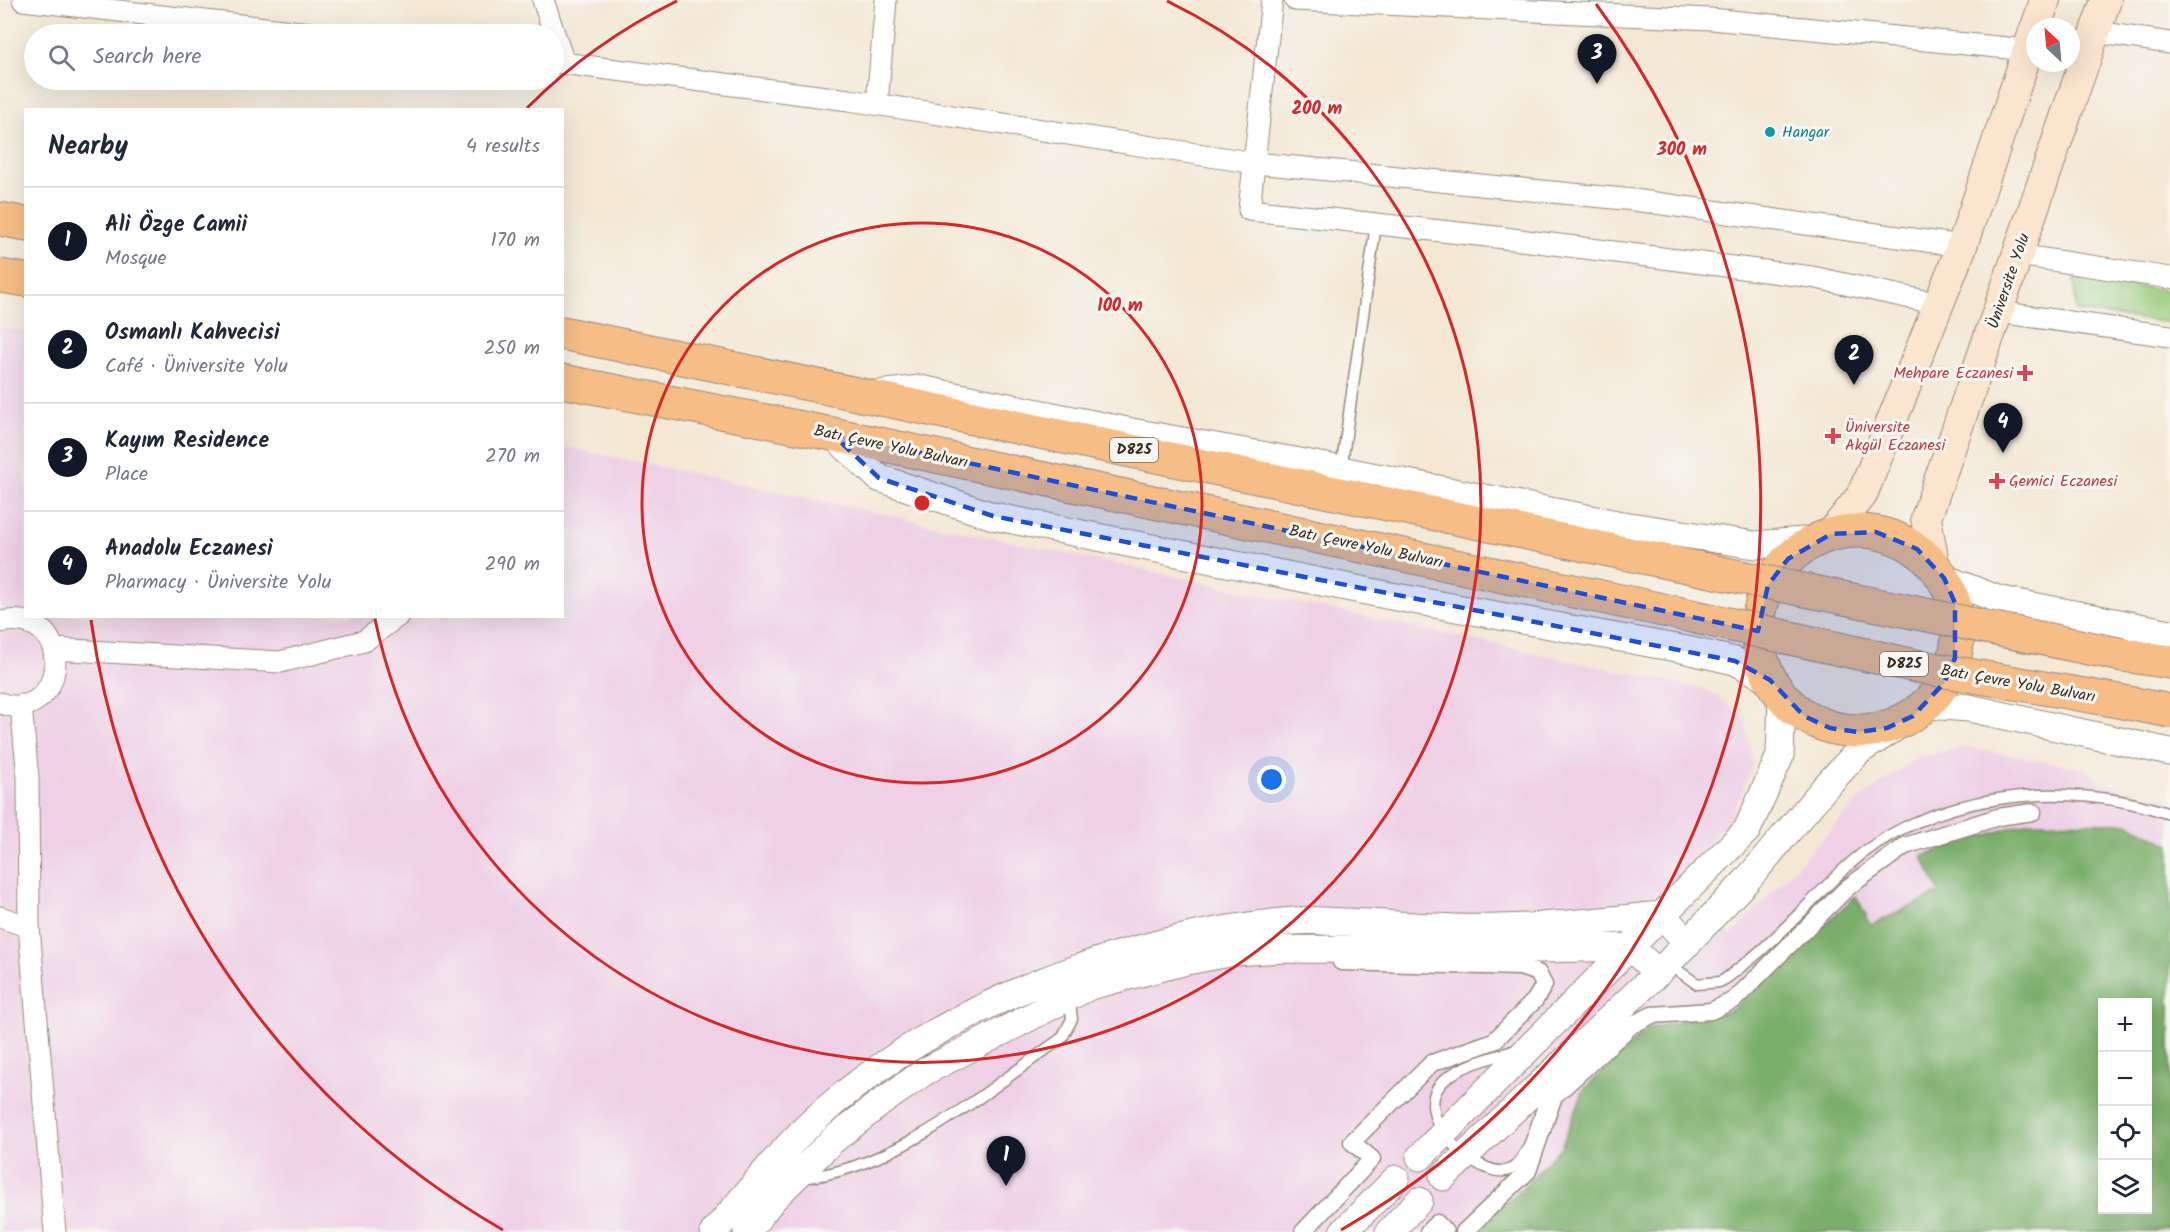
<!DOCTYPE html>
<meta charset="utf-8">
<style>
:root{--surface:#fff;--page:#f6f6f7;--text:#1f2937;--muted:#747a83;--line:#e0e1e3;--accent:#111827}
body{margin:0;font-family:Kalam,sans-serif;background:var(--page);color:var(--text)}
.controls{position:absolute;right:18px;bottom:18px;display:grid;overflow:hidden;border-radius:0px;box-shadow:0 6px 24px #0002}
.controls button{width:54px;height:54px;display:grid;place-items:center;padding:0;border:0;border-bottom:2px solid var(--line);background:var(--surface);color:var(--text);font:30px sans-serif}
.compass{position:absolute;left:2026px;top:18px;width:54px;height:54px;border-radius:50%;background:var(--surface);box-shadow:0 6px 24px #0002;rotate:334deg}
.you{position:absolute;left:1272px;top:780px;width:21px;height:21px;margin:-15px;border:4px solid #fff;border-radius:50%;background:#1a73e8;box-shadow:0 0 0 9px #1a73e833}
.badge{display:grid;place-items:center;width:39px;height:39px;border-radius:50%;background:var(--accent);color:#fff;font-size:20px;font-weight:700}
.pin{position:absolute;translate:-50% -50px;filter:drop-shadow(0 2px 3px #0008)}
.pin::after{content:'';position:absolute;top:32px;width:21px;height:18px;background:inherit;clip-path:polygon(0 0,100% 0,50% 100%)}
.list{margin:0;padding:0;list-style:none}
h2{display:flex;justify-content:space-between;align-items:center;height:78px;margin:0;padding:0 24px;font-size:26px}
h2 small{font-size:20px;font-weight:400;color:var(--muted)}
.list li{display:grid;grid-template-columns:39px 1fr auto;gap:18px;align-items:center;box-sizing:border-box;height:108px;padding:0 24px;border-top:2px solid var(--line)}
.list b{display:block;font-size:22px;white-space:nowrap}
.list p{margin:0;font-size:20px;white-space:nowrap;color:var(--muted)}
.list em{font-size:20px;font-style:normal;color:var(--muted)}
.icon{flex:none;width:33px;height:33px;fill:none;stroke:currentColor;stroke-width:2;stroke-linecap:round;stroke-linejoin:round}
.map{position:relative;flex:none;width:2170px;height:1232px;overflow:hidden}
.search{position:absolute;background:var(--surface);box-shadow:0 6px 24px #0002;left:24px;top:24px;width:540px;height:66px;display:flex;align-items:center;gap:15px;box-sizing:border-box;padding:0 21px;border-radius:33px;color:var(--muted);font-size:22px}
.panel{position:absolute;background:var(--surface);box-shadow:0 6px 24px #0002;left:24px;top:108px;width:540px;height:510px;border-radius:0px}
.map>svg:first-child{display:block}
.built{fill:#efd0e6;fill-rule:evenodd}
.green{fill:#99cb7b;stroke:#6a7a4c;stroke-width:1.5}
.forest{fill:#7aaf6b;stroke:#5a6c44;stroke-width:1.5;fill-rule:evenodd}
.lines{fill:none;stroke-linecap:round;stroke-linejoin:round}
.service-casing{stroke:#98897a;stroke-width:13}
.pedestrian-casing{stroke:#98897a;stroke-width:19}
.minor-casing{stroke:#98897a;stroke-width:23}
.tertiary-casing{stroke:#98897a;stroke-width:29}
.secondary-casing{stroke:#98897a;stroke-width:32}
.primary-casing{stroke:#98897a;stroke-width:35}
.trunk-casing{stroke:#98897a;stroke-width:35}
.service{stroke:#fff;stroke-width:10}
.pedestrian{stroke:#fff;stroke-width:16}
.minor{stroke:#fff;stroke-width:21}
.tertiary{stroke:#fff;stroke-width:27}
.secondary{stroke:#fbe5cf;stroke-width:30}
.primary{stroke:#f6be86;stroke-width:33}
.trunk{stroke:#f6be86;stroke-width:33}
.trunk-bridge-casing{stroke:#98897a;stroke-width:35;stroke-linecap:butt}
.trunk-bridge{stroke:#f6be86;stroke-width:33}
.marked{fill:#1d4ed8;fill-opacity:0.2;stroke:#1d4ed8;stroke-width:4.5;stroke-dasharray:12 8;stroke-linejoin:round}
.ring{fill:none;stroke:#d62828;stroke-width:3}
.culture-dot{fill:#0f9aa8;stroke:#f6f6f2;stroke-width:2}
.health-dot{fill:#e0444e;stroke:#f6f6f2;stroke-width:2}
.labels{text-anchor:middle;dominant-baseline:central;stroke-width:6;stroke-linejoin:round;paint-order:stroke}
.shield{fill:#f6f6f2;stroke:#73675e;stroke-width:1.5}
.shield-label{font-size:15px;font-weight:bold;fill:#3b2a1e}
.culture-label{font-size:16px;fill:#0d838f;stroke:#f6f6f2;text-anchor:start}
.street-label{font-size:16px;fill:#3b2a1e;stroke:#f6f6f2}
.health-label{font-size:16px;fill:#be3a42;stroke:#f6f6f2;text-anchor:start}
.centre{fill:#d62828;stroke:#f6f6f2;stroke-width:3}
.ring-label{font-size:18px;text-anchor:middle;font-weight:bold;fill:#d62828;stroke:#f6f6f2;stroke-width:6;stroke-linejoin:round;paint-order:stroke}
</style>
<div class="map">
<svg width="2170" height="1232" viewBox="0 0 2170 1232">
<rect width="100%" height="100%" fill="#f6f6f2"/>
<filter id="ink" filterUnits="userSpaceOnUse"><feTurbulence type="fractalNoise" baseFrequency=".0167" numOctaves="2"/><feDisplacementMap in="SourceGraphic" scale="12" xChannelSelector="R" yChannelSelector="G"/><feConvolveMatrix kernelMatrix="1 2 1 2 8 2 1 2 1" color-interpolation-filters="sRGB"/></filter>
<filter id="wash" filterUnits="userSpaceOnUse"><feTurbulence type="fractalNoise" baseFrequency=".008" numOctaves="4" result="noise"/><feDisplacementMap in="SourceGraphic" scale="24" xChannelSelector="R" yChannelSelector="G"/><feGaussianBlur stdDeviation="1.35" result="paint"/><feColorMatrix in="noise" values="0 0 0 0 0 0 0 0 0 0 0 0 0 0 0 0 0 1.4 0 .05"/><feComposite in="paint" operator="in"/></filter>
<g filter="url(#wash)">
<rect width="100%" height="100%" fill="#f4e8d5"/>
<path class="built" d="M 0,327 L 25,332 L 26,616 L 562,616 L 563,446 L 1708,690 L 1745,718 L 1753,764 L 1730,821 L 1672,884 L 1732,935 L 1860,799 L 1918,757 L 1966,747 L 2085,768 L 2101,783 L 2170,800 L 2170,1232 L 0,1232 ZM 2102,1002 L 2148,1002 L 2148,1210 L 2102,1210 Z"/>
<path class="green" d="M 2074,278 L 2170,291 L 2170,323 L 2076,311 Z"/>
<path class="forest" d="M 2028,822 L 2128,823 L 2170,845 L 2170,1227 L 2150,1232 L 1474,1232 L 1471,1229 L 1524,1187 L 1561,1147 L 1584,1090 L 1649,1028 L 1730,1011 L 1856,896 L 1871,925 L 1940,893 L 1922,856 ZM 2102,1002 L 2148,1002 L 2148,1210 L 2102,1210 Z"/>
</g>
<g filter="url(#ink)">
<g class="lines">
<defs>
<path id="service" d="M 1341,470 L 1376,224
M 1669,964 L 1697,984 C 1704,983 1712,983 1719,982 C 1726,980 1733,973 1738,969 C 1777,940 1808,903 1844,869 C 1927,791 2066,778 2170,814
M 1516,1050 C 1493,1058 1467,1063 1448,1077 C 1400,1113 1481,1181 1509,1170 C 1530,1162 1541,1107 1548,1088
M 800,1178 C 894,1171 986,1091 1062,1038 L 1072,1019 L 1069,997"/>
<path id="pedestrian" d="M 1303,1232 L 1372,1159 L 1352,1142 L 1432,1063 L 1494,1041 L 1535,1000 L 1544,985 L 1538,973 L 1520,967 L 1341,962
M 1428,1232 L 1437,1223 L 1445,1232
M 1464,1232 L 1528,1171 L 1554,1096 L 1632,1025 L 1652,1015 L 1711,1011 L 1734,1000 L 1847,888 L 1905,846 L 1998,817 L 2033,812"/>
<path id="minor" d="M 23,0 L 318,34
M 543,0 L 564,63
M 1272,0 L 1249,210 L 1505,238 L 1812,277 L 1939,304
M 1295,0 L 1711,19 L 2028,50
M 2096,32 L 2170,43
M 554,62 L 849,100 L 1255,163 L 1634,200 L 1962,246
M 877,104 L 886,0
M 2018,255 L 2170,278
M 1998,312 L 2170,336
M 0,622 C 80,606 66,727 0,703
M 54,649 L 280,662 L 364,641 L 398,616
M 21,705 L 28,778 L 29,927 L 55,1232
M 0,917 L 29,927"/>
<path id="tertiary" d="M 880,394 L 920,389 L 1132,432 L 1300,462 L 1617,524 L 1755,545 L 1815,540
M 832,434 L 879,478 L 993,516 L 1391,596 L 1687,650 L 1735,661 L 1770,680
M 1944,578 L 1997,599 L 2170,633
M 1927,705 L 1969,708 L 2170,752
M 1420,1157 L 1747,830 L 1780,756 L 1782,698
M 1443,1177 L 1668,963 L 1748,879 L 1827,785 L 1859,751 L 1913,716
M 714,1232 C 746,1195 777,1155 812,1122 C 934,1008 1129,934 1294,921 C 1312,919 1330,922 1347,922 C 1397,924 1449,930 1499,928 C 1553,927 1608,920 1662,915 L 1688,943
M 747,1232 L 772,1200 L 833,1140 L 879,1104 L 926,1071 L 1090,986 L 1187,961 L 1235,952 L 1281,949 L 1500,950 L 1630,947 L 1658,973
M 1343,1232 L 1396,1179
M 1389,1232 L 1419,1201"/>
<path id="secondary" d="M 2036,27 L 2045,0
M 1831,534 L 1862,495 L 1962,246 L 2035,29
M 1934,564 L 1926,518 L 2106,0"/>
<path id="primary" d="M1758 631a100 100 0 1 1 200 0a100 100 0 1 1-200 0Z"/>
<path id="trunk" d="M 0,219 L 26,224
M 0,276 L 26,280
M 562,333 L 1706,570
M 562,381 L 832,434 L 1696,617
M 2123,655 L 2170,662
M 2113,700 L 2170,711"/>
</defs>
<use href="#service" class="service-casing"/>
<use href="#pedestrian" class="pedestrian-casing"/>
<use href="#minor" class="minor-casing"/>
<use href="#tertiary" class="tertiary-casing"/>
<use href="#secondary" class="secondary-casing"/>
<use href="#primary" class="primary-casing"/>
<use href="#trunk" class="trunk-casing"/>
<use href="#service" class="service"/>
<use href="#pedestrian" class="pedestrian"/>
<use href="#minor" class="minor"/>
<use href="#tertiary" class="tertiary"/>
<use href="#secondary" class="secondary"/>
<use href="#primary" class="primary"/>
<use href="#trunk" class="trunk"/>
<defs>
<path id="trunk-bridge" d="M 1706,570 L 2123,655
M 1696,617 L 1916,666 L 2113,700"/>
</defs>
<use href="#trunk-bridge" class="trunk-bridge-casing"/>
<use href="#trunk-bridge" class="trunk-bridge"/>
</g>
</g>
<path class="marked" d="M 832,434 L 1758,631 L 1768,585 L 1788,559 L 1831,534 L 1876,532 L 1917,549 L 1944,578 L 1955,603 L 1955,658 L 1944,683 L 1913,716 L 1887,728 L 1858,732 L 1830,728 L 1804,716 L 1770,680 L 1735,661 L 993,516 L 879,478 Z"/>
<g class="ring">
<circle cx="922" cy="503" r="280"/>
<path d="M527 108A559 559 0 0 1 677 1M1167 1A559 559 0 1 1 375 619"/>
<path d="M503 1230A839 839 0 0 1 91 620M1596 4A839 839 0 0 1 1341 1230"/>
</g>
<circle class="culture-dot" cx="1770" cy="132" r="6"/>
<g class="health-dot">
<path d="M2022 364h6v6h6v6h-6v6h-6v-6h-6v-6h6z"/>
<path d="M1830 427h6v6h6v6h-6v6h-6v-6h-6v-6h6z"/>
<path d="M1994 472h6v6h6v6h-6v6h-6v-6h-6v-6h6z"/>
</g>
<g class="labels">
<g class="shield">
<rect x="1110" y="438" width="48" height="24" rx="4.5"/>
<rect x="1880" y="652" width="48" height="24" rx="4.5"/>
</g>
<g class="shield-label">
<text x="1134" y="450">D825</text>
<text x="1904" y="664">D825</text>
</g>
<g class="culture-label">
<text x="1782" y="132">Hangar</text>
</g>
<g class="street-label">
<text transform="translate(2009 281) rotate(-71)">Üniversite Yolu</text>
<text transform="translate(891 447) rotate(12)">Batı Çevre Yolu Bulvarı</text>
<text transform="translate(1366 547) rotate(12)">Batı Çevre Yolu Bulvarı</text>
<text transform="translate(2018 684) rotate(10)">Batı Çevre Yolu Bulvarı</text>
</g>
<g class="health-label">
<text x="2013" y="373" text-anchor="end">Mehpare Eczanesi</text>
<text x="1845" y="427">Üniversite<tspan x="1845" dy="18">Akgül Eczanesi</tspan></text>
<text x="2009" y="481">Gemici Eczanesi</text>
</g>
</g>
<circle cx="922" cy="503" r="9" class="centre"/>
<g class="ring-label">
<text x="1317" y="114">200 m</text>
<text x="1682" y="155">300 m</text>
<text x="1120" y="311">100 m</text>
</g>
</svg>
<div class="controls">
<button>+</button>
<button>−</button>
<button><svg class="icon" aria-label="locate" viewBox="0 0 24 24"><circle cx="12" cy="12" r="6"/><path d="M12 2v4M12 18v4M2 12h4M18 12h4"/></svg></button>
<button><svg class="icon" aria-label="layers" viewBox="0 0 24 24"><path d="M12 4l9 5-9 5-9-5zM3 14l9 5 9-5"/></svg></button>
</div>
<svg class="compass" viewBox="-18 -18 36 36"><path d="M0-13l5 13h-10z" fill="#e53935"/><path d="M0 13l5-13h-10z" fill="#747a83"/></svg>
<div class="you"></div>
<div class="pin badge" style="left:1006px;top:1186px">1</div>
<div class="pin badge" style="left:1854px;top:385px">2</div>
<div class="pin badge" style="left:1597px;top:84px">3</div>
<div class="pin badge" style="left:2003px;top:453px">4</div>
<div class="search"><svg class="icon" aria-label="search" viewBox="0 0 24 24"><circle cx="10" cy="10" r="6"/><path d="M15 15l6 6"/></svg>Search here</div>
<section class="panel">
<h2>Nearby<small>4 results</small></h2>
<ul class="list">
<li><span class="badge">1</span><div><b>Ali Özge Camii</b><p>Mosque</p></div><em>170 m</em></li>
<li><span class="badge">2</span><div><b>Osmanlı Kahvecisi</b><p>Café · Üniversite Yolu</p></div><em>250 m</em></li>
<li><span class="badge">3</span><div><b>Kayım Residence</b><p>Place</p></div><em>270 m</em></li>
<li><span class="badge">4</span><div><b>Anadolu Eczanesi</b><p>Pharmacy · Üniversite Yolu</p></div><em>290 m</em></li>
</ul>
</section>
</div>
